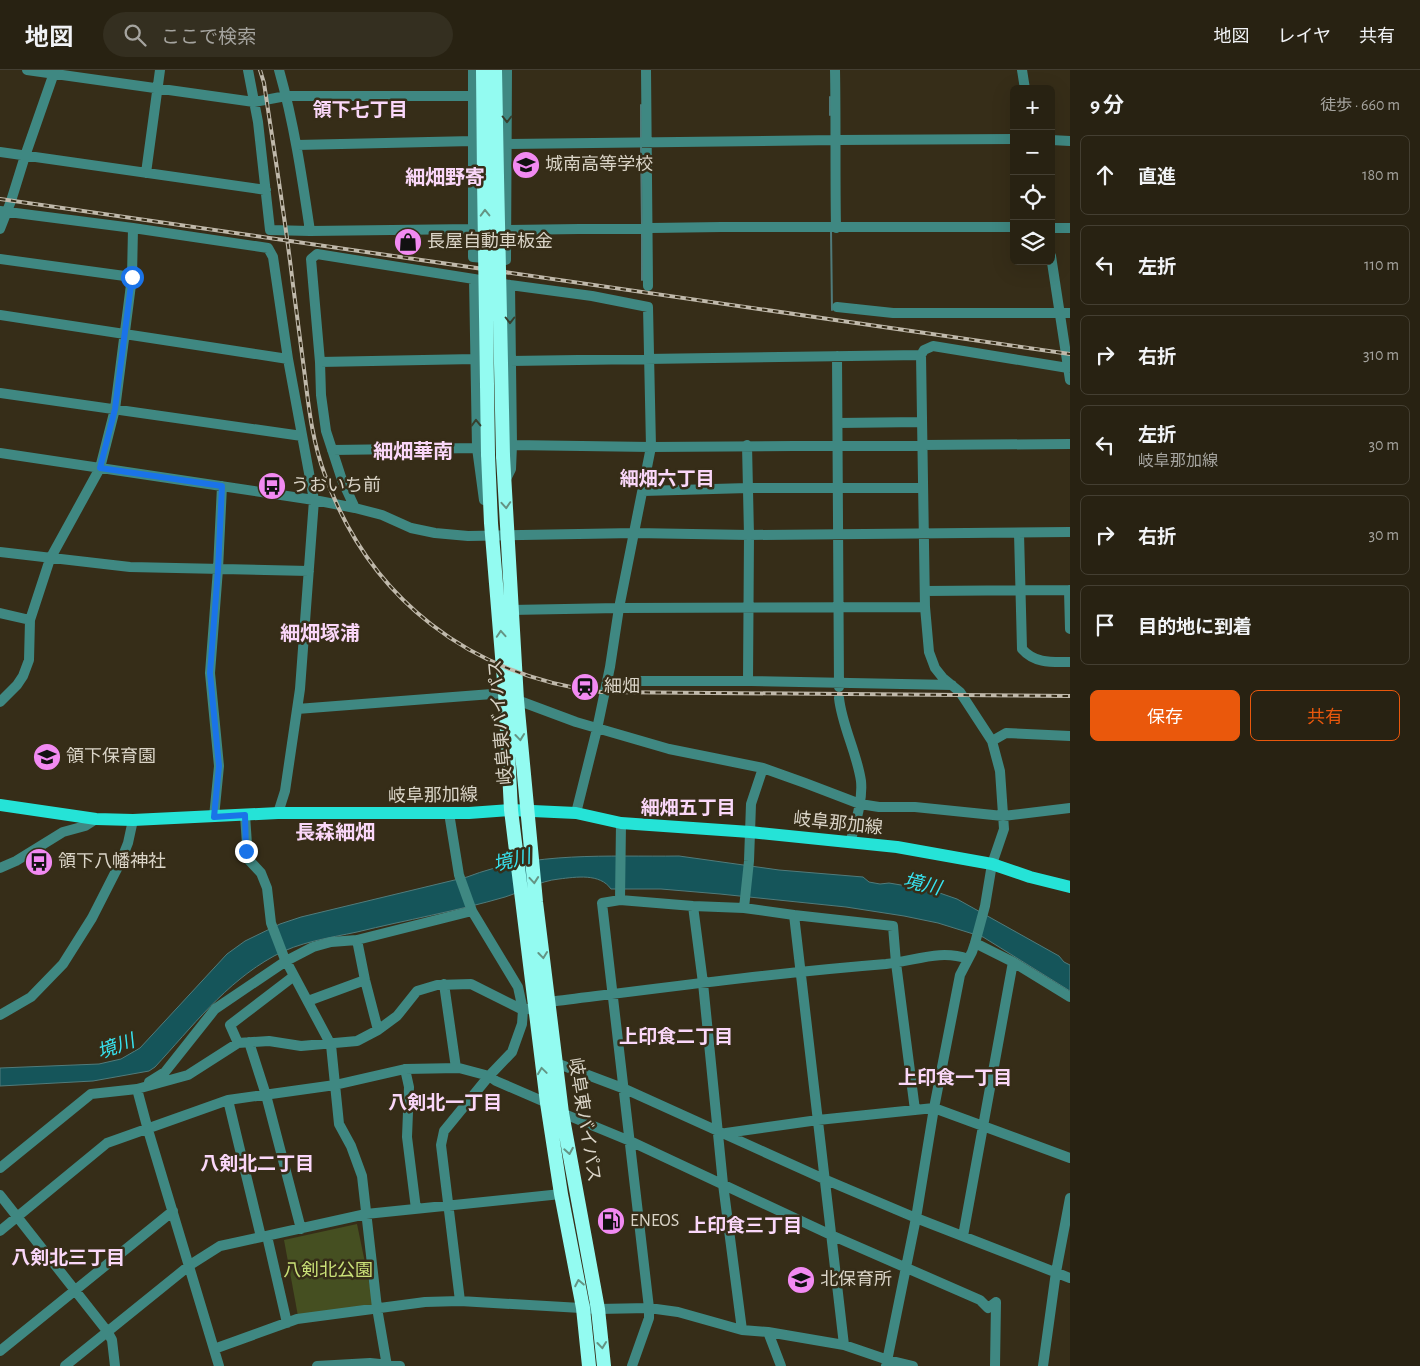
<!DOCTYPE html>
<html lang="ja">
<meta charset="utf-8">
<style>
:root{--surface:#282212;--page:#342f20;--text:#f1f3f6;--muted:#a5a49f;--line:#443f32;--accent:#ea580c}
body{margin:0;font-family:"Alegreya Sans","Noto Sans JP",sans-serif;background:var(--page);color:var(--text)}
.controls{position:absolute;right:15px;top:15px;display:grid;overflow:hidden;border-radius:8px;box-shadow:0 5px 20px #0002}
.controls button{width:45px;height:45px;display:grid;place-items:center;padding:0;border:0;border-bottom:1px solid var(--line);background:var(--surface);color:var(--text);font:25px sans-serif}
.stop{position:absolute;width:15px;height:15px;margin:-11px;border:4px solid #1a73e8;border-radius:50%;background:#fff}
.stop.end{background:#1a73e8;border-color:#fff;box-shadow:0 1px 5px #0008}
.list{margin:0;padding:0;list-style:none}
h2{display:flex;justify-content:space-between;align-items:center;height:65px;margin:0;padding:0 20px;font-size:21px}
h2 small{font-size:16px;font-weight:400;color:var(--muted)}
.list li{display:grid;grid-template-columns:32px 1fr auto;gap:15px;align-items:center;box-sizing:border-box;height:80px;margin:0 10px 10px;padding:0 10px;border:1px solid var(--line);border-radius:8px}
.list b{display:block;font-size:19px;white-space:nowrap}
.list p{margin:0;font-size:16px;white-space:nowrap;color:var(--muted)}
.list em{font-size:16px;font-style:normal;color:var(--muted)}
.actions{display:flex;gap:10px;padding:15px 20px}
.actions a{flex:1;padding:11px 0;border:1px solid var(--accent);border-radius:8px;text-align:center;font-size:18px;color:var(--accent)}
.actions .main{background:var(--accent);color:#fff}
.icon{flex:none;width:28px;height:28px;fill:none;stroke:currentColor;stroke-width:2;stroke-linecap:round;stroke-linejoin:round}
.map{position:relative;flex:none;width:1070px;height:1296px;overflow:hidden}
header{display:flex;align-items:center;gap:30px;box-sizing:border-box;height:70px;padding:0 25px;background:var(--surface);border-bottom:1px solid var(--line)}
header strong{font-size:24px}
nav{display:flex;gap:28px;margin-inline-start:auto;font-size:18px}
.search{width:350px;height:45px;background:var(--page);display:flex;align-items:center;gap:12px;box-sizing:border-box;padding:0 18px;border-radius:28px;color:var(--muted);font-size:19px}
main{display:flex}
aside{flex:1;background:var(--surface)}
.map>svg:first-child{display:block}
.green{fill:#454f21}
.water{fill:#15555a;stroke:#507b7b}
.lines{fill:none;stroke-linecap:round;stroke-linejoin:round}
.stream{stroke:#507b7b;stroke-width:2}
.minor{stroke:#3f8882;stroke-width:10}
.major{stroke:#25e3d7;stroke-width:12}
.highway{stroke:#93fbf1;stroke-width:14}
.rail-casing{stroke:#c0b9ab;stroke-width:4}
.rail{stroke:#362d18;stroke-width:2;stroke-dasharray:5.5;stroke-linecap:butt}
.highway-bridge{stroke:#93fbf1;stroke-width:14}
.oneway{stroke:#383f2d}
.oneway2{stroke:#649484}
.route{stroke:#1a73e8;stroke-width:6}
.labels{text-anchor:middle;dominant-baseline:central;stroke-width:5;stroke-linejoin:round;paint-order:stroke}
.poi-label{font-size:18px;fill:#dad4c7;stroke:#362d18;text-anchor:start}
.street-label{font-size:18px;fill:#dad4c7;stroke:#362d18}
.park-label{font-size:18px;fill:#cae178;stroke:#362d18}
.neighbourhood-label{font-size:19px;font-weight:bold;fill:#fad7f9;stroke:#362d18}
.water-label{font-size:19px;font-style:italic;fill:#37e4f1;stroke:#362d18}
.quarter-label{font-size:20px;font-weight:bold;fill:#fad7f9;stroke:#362d18}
</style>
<header>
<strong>地図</strong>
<div class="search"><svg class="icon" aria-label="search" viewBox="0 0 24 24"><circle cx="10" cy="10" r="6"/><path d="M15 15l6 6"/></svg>ここで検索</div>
<nav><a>地図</a><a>レイヤ</a><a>共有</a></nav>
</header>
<main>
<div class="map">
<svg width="1070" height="1296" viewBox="0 0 1070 1296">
<rect width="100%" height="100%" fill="#362d18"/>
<path class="green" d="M 357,1154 L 374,1236 L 298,1246 L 284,1170 Z"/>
<path class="water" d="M 679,786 L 779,800 L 863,807 L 869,812 L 880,814 L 889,813 L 931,820 L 957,829 L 1059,886 L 1064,892 L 1070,895 L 1070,921 L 983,867 L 938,853 L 904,846 L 846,837 L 720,824 L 661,819 L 611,819 C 600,803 576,807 559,809 C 539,811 524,821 505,827 C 457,841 406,850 357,862 C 329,868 299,872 274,886 C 225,913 192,957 155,997 L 149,1001 L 93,1011 L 0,1016 L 0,998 L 99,994 L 121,989 L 140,978 L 227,884 L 245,871 L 280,854 L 301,847 L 467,807 C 534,781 608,787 679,786 Z"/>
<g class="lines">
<path class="stream" d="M 830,27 L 830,45
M 641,35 L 641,68
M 641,75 L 642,155
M 831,160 L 832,240
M 642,162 L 642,210"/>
<path class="minor" d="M 27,0 L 254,32 L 286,26 L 473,26
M 248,0 L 258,52 L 270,160 L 310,161
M 279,0 C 294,53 302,107 310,161 L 473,159
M 473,0 L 473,187 L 506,190 L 507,0
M 646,0 L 648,216
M 835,0 C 836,53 835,105 836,158
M 1022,0 L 1025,19
M 1051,70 L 1070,71
M 507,74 L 837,70 L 1014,69
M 297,75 L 473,71
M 0,82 L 266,120
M 146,103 L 160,0
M 0,141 L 133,158 L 268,178 L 273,187 L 288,289 L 314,430 L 300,619 L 285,721 L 278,743
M 1051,158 L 1070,158
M 0,159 L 11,131 L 25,86 L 55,0
M 507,160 L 722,157 L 1014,157
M 1051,186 L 1070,310
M 0,189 L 132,207
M 510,215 L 592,226 L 648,237 L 651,377 L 619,538 L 610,597 L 597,659 L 576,743
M 837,237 L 893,243 L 1070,243
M 0,245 L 288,289
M 837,286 L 839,617
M 510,291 L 921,285
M 320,292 L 475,289
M 0,323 L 302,366
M 838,353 L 922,352
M 512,375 L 651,377 L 1070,374
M 747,375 L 749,465 L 748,611
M 332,380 L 477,378
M 0,383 L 314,430 L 355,438 L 382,445 L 411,458 L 435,463 L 468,466 L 635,463 L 749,465 L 1070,462
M 643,421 L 748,418 L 923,418
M 484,430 L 477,378 L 474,209 L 510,215 L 512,375 L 511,399 L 505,411
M 355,438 L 342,410 L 326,361 L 321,325 L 320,292 L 311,189 L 317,184 L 474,209
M 1019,463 L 1022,579 C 1035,594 1053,592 1070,592
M 0,482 L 130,497 L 309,501
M 1069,520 L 1070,559
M 925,521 L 1070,520
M 510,540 L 619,538 L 925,537
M 0,543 L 30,550
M 629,611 L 751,611 L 952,615
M 839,628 C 842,656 857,683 861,711 C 863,731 855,754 850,773
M 517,630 L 576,652 L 669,679 L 763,698 L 805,713 L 860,734 L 879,737 L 915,737 L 1003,746 L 1070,738
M 0,632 L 17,615 L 23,606 L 29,590 L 30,550 L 50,489 L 100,398 L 115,339 L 132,207 L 133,158
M 297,639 L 505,623
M 992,671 L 1006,663 L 1070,666
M 449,743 L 459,805 L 472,841 L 518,917 L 523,940 L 522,954 L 512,982 L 489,1006 L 444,1061 L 441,1075 L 460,1231
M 245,745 L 248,789 L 261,803 L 267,818 L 271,853 L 284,887 L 331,975 L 339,1054 L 351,1076 L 362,1106 L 377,1238 L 387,1296
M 214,747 L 219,696 L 210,603 L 218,499 L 222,416
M 0,798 L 16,791 L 63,762 L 85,756 L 96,749
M 620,830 L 621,753
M 693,836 L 703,913 L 723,1114 L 742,1260
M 744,838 L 749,791 L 751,734 L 763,698
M 794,845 L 893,856 L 896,893 L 915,1040
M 357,870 L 365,910 L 378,960
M 975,873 L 1013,892 L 1070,927
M 444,914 L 456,998
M 308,931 L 365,910
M 549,932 C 661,918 773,903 886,894 C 915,891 940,879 968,889
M 0,945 L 31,927 L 63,894 L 92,848 L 120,793 L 128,773 L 133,750
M 249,972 L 266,1025 L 301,1159
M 238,973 L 230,955 L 294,906
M 556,993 L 625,1019 L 824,1109 L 916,1148 L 1070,1208
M 405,999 L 409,1017 L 407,1067 L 416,1139
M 149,1012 L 165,1002 L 215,939 L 286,891 L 313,877 L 331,872 L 357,870 L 472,841
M 137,1019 L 148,1060 L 219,1296
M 228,1030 L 261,1167
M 562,1043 L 630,1071 L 831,1165 L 980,1230 L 988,1238 L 996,1232
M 726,1063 L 818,1050 L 934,1038 L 1070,1088
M 0,1098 L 91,1024 L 137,1019 L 188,1005 L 238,973 L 269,971 L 301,976 L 357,971 L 378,960 L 397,946 L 417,921 L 437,915 L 471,914 L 523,940 L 534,938
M 0,1125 L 107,1261 L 112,1270 L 115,1296
M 0,1161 L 107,1073 L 228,1030 L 335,1015 L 405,999 L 459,998 L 489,1006 L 496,1011 L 547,1033
M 267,1166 L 287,1253
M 963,1166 L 1013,892
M 768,1262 L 781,1296
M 214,1279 L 297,1249 L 425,1232 L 460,1231 L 598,1239 L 649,1238 L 678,1242 L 742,1260 L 768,1262 L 844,1275 L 888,1290 L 913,1296
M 0,1281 L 173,1141
M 65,1296 L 190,1195 L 220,1176 L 366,1144 L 561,1124
M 317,1296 L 370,1293 L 400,1296
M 632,1296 L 649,1248 L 649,1238 L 602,833 L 620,830 L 693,836 L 744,838 L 794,845 L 844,1275
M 886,1296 L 916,1148 L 934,1038 L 960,905 L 972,882 L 975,873 L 985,836 L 992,794 L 1004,759 L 1000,701 L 992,671 L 960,622 L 943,608 L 935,598 L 929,582 L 925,537 L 921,285 L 924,280 L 933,276 L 1068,298
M 995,1296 L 996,1232
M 1043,1296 L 1056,1202 L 1070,1128"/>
<path class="major" d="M 0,735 L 96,749 L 133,750 L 278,743 L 469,743 L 511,740 L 576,743 L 621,753 L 750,762 L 897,777 L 992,794 L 1030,807 L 1070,817"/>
<path class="highway" d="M 483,0 L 484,108
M 495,0 L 497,107
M 488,384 L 491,453 L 505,623 L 511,740 L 547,1033 L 561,1124 L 583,1238 L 589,1296
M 503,386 L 517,630 L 536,832 L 562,1043 L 598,1239 L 604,1296"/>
<defs>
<path id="rail" d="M 260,0 L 264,13 C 274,80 285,147 293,215 C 297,246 301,276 305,307 C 309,340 313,374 325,405 C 369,529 471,606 601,622 L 1070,626
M 0,129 L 1070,284"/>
</defs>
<use href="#rail" class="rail-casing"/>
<use href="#rail" class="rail"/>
<path class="highway-bridge" d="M 497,107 L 503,386
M 484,108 L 488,384"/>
</g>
<defs><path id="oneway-chevron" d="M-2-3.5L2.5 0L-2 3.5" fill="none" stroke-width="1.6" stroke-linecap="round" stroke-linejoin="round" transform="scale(1.25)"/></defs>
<g class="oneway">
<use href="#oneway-chevron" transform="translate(507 49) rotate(90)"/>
<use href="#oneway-chevron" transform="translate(510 250) rotate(90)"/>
<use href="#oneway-chevron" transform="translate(476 353) rotate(-91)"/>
</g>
<g class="oneway2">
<use href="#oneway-chevron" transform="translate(485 143) rotate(-91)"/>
<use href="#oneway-chevron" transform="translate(506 435) rotate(86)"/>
<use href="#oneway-chevron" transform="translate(501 564) rotate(-94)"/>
<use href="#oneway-chevron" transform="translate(520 667) rotate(84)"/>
<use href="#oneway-chevron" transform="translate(534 810) rotate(85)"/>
<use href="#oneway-chevron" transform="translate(543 885) rotate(83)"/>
<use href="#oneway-chevron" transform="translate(542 1001) rotate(-98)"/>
<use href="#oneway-chevron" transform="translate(569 1081) rotate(80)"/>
<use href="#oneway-chevron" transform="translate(579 1213) rotate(-101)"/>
<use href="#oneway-chevron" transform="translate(602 1275) rotate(84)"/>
</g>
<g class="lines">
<path class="route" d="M 132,207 L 115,339 L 100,398 L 222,416 L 218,500 L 210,603 L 219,696 L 214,747 L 245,745 L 246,781"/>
</g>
<defs>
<symbol id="school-disc" viewBox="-11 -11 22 22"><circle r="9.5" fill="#f28af2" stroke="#362d18"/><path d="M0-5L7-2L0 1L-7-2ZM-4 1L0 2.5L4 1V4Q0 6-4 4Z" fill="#111"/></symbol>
<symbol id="shop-disc" viewBox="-11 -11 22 22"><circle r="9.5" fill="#f28af2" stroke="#362d18"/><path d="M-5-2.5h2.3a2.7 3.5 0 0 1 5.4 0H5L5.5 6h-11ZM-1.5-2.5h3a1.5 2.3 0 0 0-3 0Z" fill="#111"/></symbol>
<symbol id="bus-disc" viewBox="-11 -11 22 22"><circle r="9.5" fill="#f28af2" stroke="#362d18"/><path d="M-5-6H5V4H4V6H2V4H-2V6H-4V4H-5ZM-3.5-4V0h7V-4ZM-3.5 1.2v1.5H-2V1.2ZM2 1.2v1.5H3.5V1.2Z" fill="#111"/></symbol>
<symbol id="station-disc" viewBox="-11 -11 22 22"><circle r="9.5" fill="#f28af2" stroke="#362d18"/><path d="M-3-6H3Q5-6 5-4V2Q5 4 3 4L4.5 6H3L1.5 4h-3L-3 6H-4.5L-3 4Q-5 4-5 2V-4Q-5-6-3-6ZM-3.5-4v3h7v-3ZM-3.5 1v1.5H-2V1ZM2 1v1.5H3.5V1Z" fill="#111"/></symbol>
<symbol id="fuel-disc" viewBox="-11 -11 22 22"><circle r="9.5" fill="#f28af2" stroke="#362d18"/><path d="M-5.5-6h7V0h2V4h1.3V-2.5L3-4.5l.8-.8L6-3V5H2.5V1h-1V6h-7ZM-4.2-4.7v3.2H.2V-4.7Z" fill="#111"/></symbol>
</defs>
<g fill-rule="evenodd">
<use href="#school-disc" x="510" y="79" width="32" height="32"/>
<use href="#shop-disc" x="392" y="156" width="32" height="32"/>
<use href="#bus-disc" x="256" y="400" width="32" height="32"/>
<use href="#station-disc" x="569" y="601" width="32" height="32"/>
<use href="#school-disc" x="31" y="671" width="32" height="32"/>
<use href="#bus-disc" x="23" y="776" width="32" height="32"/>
<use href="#fuel-disc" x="595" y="1135" width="32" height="32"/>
<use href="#school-disc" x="785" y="1194" width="32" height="32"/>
</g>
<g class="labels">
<g class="poi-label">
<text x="545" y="95">城南高等学校</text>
<text x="427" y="172">長屋自動車板金</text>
<text x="291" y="416">うおいち前</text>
<text x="604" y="617">細畑</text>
<text x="66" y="687">領下保育園</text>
<text x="58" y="792">領下八幡神社</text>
<text x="630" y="1151">ENEOS</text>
<text x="820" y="1210">北保育所</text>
</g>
<g class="street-label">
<text transform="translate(501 652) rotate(-95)">岐阜東バイパス</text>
<text transform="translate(433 726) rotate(-1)">岐阜那加線</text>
<text transform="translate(838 754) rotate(6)">岐阜那加線</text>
<text transform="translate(584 1050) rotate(81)">岐阜東バイパス</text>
</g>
<g class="park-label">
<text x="328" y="1201">八剣北公園</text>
</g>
<g class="neighbourhood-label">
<text x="360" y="40">領下七丁目</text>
<text x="667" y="409">細畑六丁目</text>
<text x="688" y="738">細畑五丁目</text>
<text x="676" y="967">上印食二丁目</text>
<text x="955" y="1008">上印食一丁目</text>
<text x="445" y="1033">八剣北一丁目</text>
<text x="257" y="1094">八剣北二丁目</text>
<text x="745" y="1156">上印食三丁目</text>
<text x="68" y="1188">八剣北三丁目</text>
</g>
<g class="water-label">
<text transform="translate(512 791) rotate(-13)">境川</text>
<text transform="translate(922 815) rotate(13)">境川</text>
<text transform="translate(116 977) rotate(-20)">境川</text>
</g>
<g class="quarter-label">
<text x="445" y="108">細畑野寄</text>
<text x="413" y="382">細畑華南</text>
<text x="320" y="564">細畑塚浦</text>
<text x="335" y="763">長森細畑</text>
</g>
</g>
</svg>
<div class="controls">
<button>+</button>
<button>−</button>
<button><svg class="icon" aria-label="locate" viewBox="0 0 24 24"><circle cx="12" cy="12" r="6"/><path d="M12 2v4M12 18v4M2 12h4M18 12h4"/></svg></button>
<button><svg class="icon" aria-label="layers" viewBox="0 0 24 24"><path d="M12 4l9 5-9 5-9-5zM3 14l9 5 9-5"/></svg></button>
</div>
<div class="stop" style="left:132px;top:207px"></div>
<div class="stop end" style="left:246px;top:781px"></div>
</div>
<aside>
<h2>9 分<small>徒歩 · 660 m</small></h2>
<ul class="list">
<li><svg class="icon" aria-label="ahead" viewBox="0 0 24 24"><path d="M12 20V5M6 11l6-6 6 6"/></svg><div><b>直進</b></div><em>180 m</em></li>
<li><svg class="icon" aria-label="left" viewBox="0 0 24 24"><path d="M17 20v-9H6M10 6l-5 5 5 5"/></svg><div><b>左折</b></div><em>110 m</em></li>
<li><svg class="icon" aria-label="right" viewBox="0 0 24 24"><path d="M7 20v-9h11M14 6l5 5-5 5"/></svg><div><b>右折</b></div><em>310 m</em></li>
<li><svg class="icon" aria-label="left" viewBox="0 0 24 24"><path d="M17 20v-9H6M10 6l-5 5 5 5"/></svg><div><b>左折</b><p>岐阜那加線</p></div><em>30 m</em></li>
<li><svg class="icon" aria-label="right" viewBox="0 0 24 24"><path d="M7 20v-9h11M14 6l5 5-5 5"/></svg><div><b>右折</b></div><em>30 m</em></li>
<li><svg class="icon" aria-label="arrive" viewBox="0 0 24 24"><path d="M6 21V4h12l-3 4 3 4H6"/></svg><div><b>目的地に到着</b></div></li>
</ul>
<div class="actions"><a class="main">保存</a><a>共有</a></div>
</aside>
</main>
